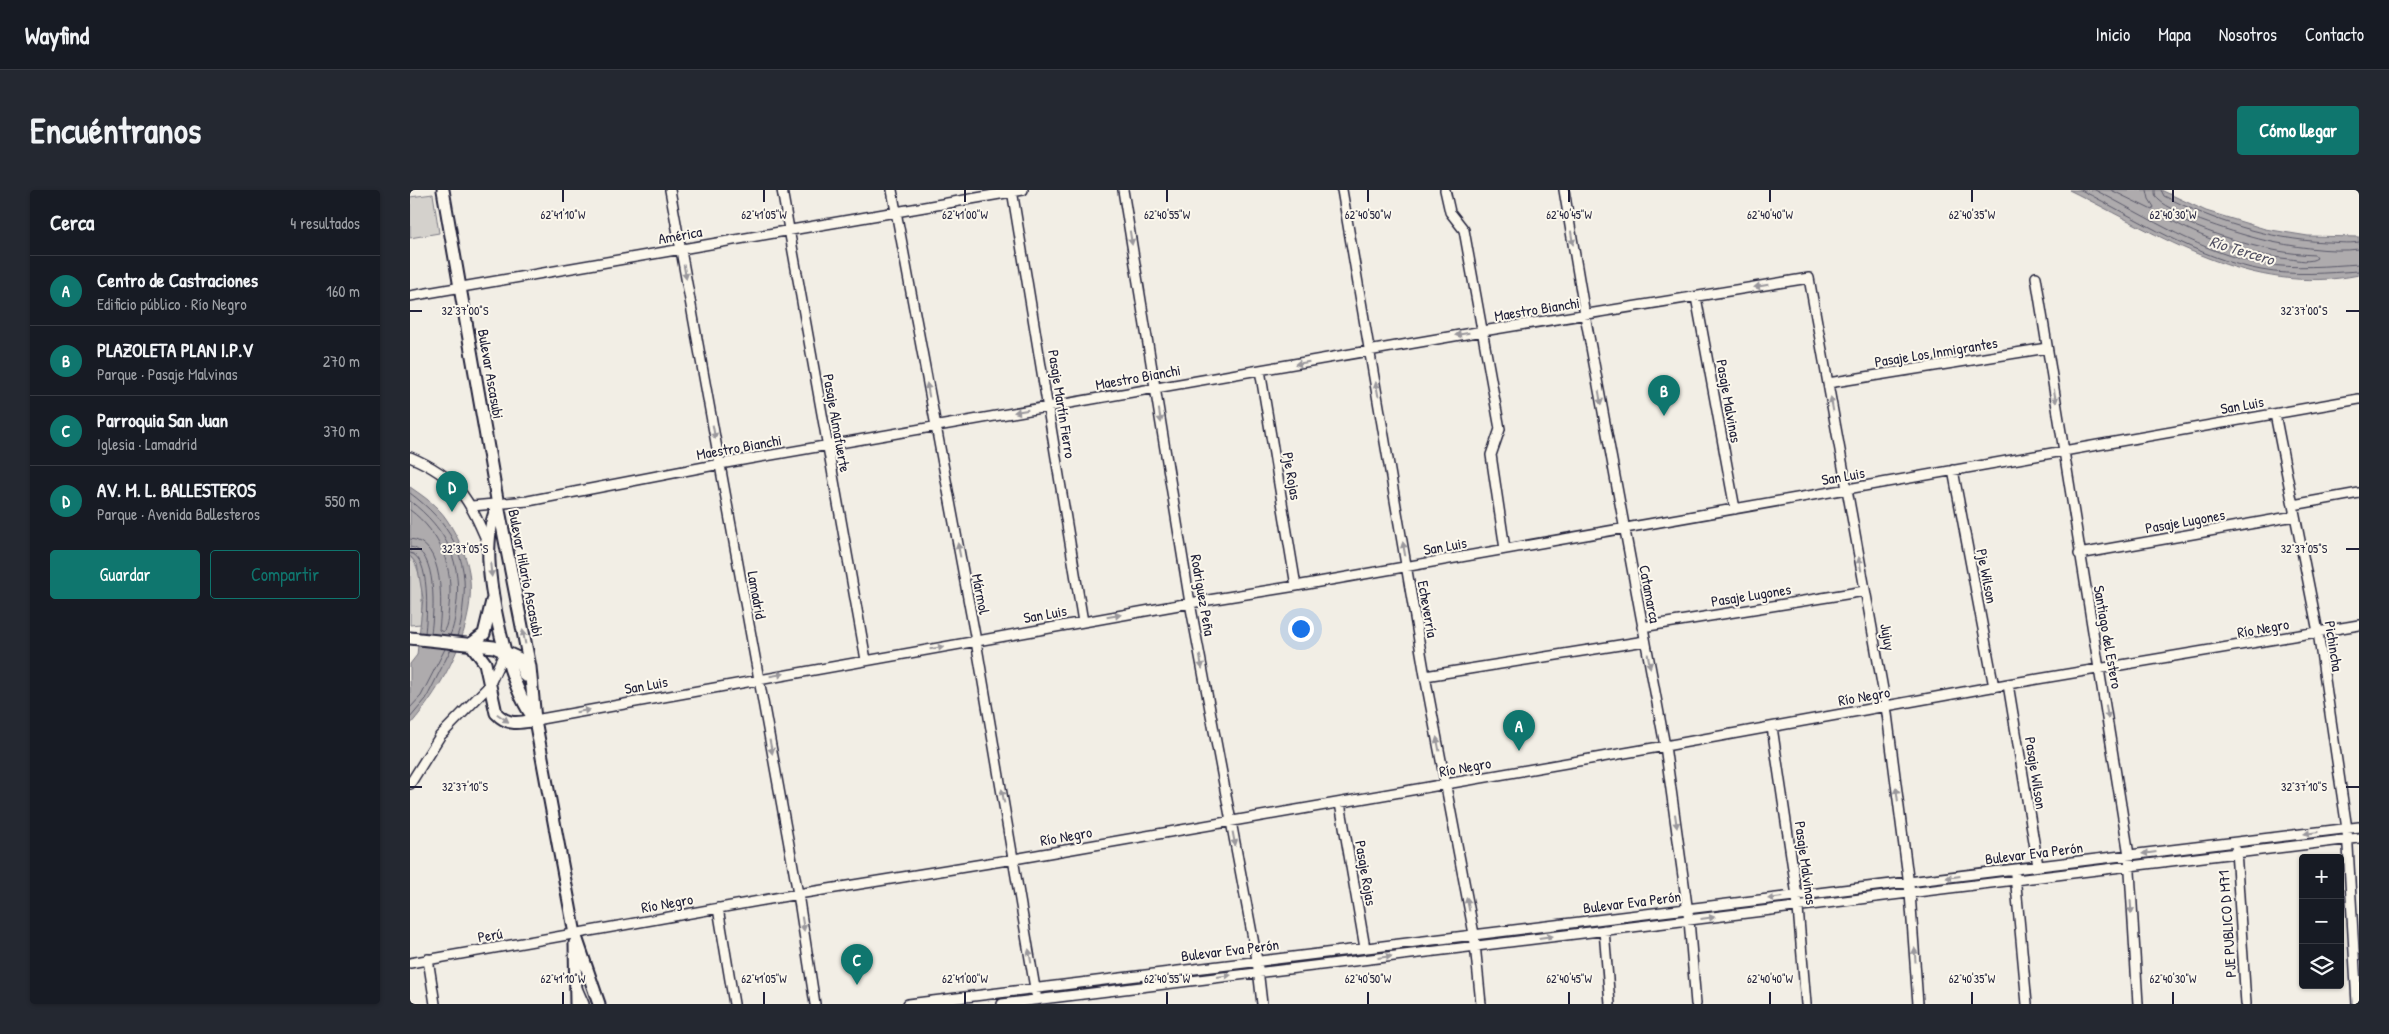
<!DOCTYPE html>
<html lang="es">
<meta charset="utf-8">
<style>
:root{--surface:#171b24;--page:#242831;--text:#f1f3f6;--muted:#9ea1a6;--line:#363941;--accent:#0f766e}
body{margin:0;font-family:"Patrick Hand",sans-serif;background:var(--page);color:var(--text)}
.controls{position:absolute;right:15px;bottom:15px;display:grid;overflow:hidden;border-radius:5px;box-shadow:0 1px 4px #0004}
.controls button{width:45px;height:45px;display:grid;place-items:center;padding:0;border:0;border-bottom:1px solid var(--line);background:var(--surface);color:var(--text);font:25px sans-serif}
.you{position:absolute;left:890px;top:438px;width:18px;height:18px;margin:-12px;border:4px solid #fff;border-radius:50%;background:#1a73e8;box-shadow:0 0 0 8px #1a73e833}
.badge{display:grid;place-items:center;width:32px;height:32px;border-radius:50%;background:var(--accent);color:#fff;font-size:16px;font-weight:700}
.pin{position:absolute;translate:-50% -41px;filter:drop-shadow(0 1px 2px #0008)}
.pin::after{content:'';position:absolute;top:26px;width:18px;height:15px;background:inherit;clip-path:polygon(0 0,100% 0,50% 100%)}
.list{margin:0;padding:0;list-style:none}
h2{display:flex;justify-content:space-between;align-items:center;height:65px;margin:0;padding:0 20px;font-size:21px}
h2 small{font-size:16px;font-weight:400;color:var(--muted)}
.list li{display:grid;grid-template-columns:32px 1fr auto;gap:15px;align-items:center;box-sizing:border-box;height:70px;padding:0 20px;border-top:1px solid var(--line)}
.list b{display:block;font-size:19px;white-space:nowrap}
.list p{margin:0;font-size:16px;white-space:nowrap;color:var(--muted)}
.list em{font-size:16px;font-style:normal;color:var(--muted)}
.actions{display:flex;gap:10px;padding:15px 20px}
.actions a{flex:1;padding:11px 0;border:1px solid var(--accent);border-radius:5px;text-align:center;font-size:18px;color:var(--accent)}
.actions .main{background:var(--accent);color:#fff}
.icon{flex:none;width:28px;height:28px;fill:none;stroke:currentColor;stroke-width:2;stroke-linecap:round;stroke-linejoin:round}
.map{position:relative;flex:none;width:1949px;height:814px;overflow:hidden;border-radius:5px}
header{display:flex;align-items:center;gap:30px;box-sizing:border-box;height:70px;padding:0 25px;background:var(--surface);border-bottom:1px solid var(--line)}
header strong{font-size:24px}
nav{display:flex;gap:28px;margin-inline-start:auto;font-size:18px}
.intro{display:flex;align-items:center;justify-content:space-between;box-sizing:border-box;height:120px;padding:0 30px}
h1{margin:0;font-size:35px}
.button{padding:12px 22px;border-radius:5px;background:var(--accent);color:#fff;font-size:18px;font-weight:700}
main{display:flex;gap:30px;padding:0 30px}
aside{flex:1;background:var(--surface);border-radius:5px;box-shadow:0 1px 4px #0004}
.map>svg:first-child{display:block}
.green{fill:#d4d1cc;stroke:#7b7a84}
.water{fill:#aeabad;stroke:#76747f}
.lines{fill:none;stroke-linecap:round;stroke-linejoin:round}
.shore{stroke:#5a5969;stroke-width:1}
.street-casing{stroke:#22223b;stroke-width:12}
.secondary-casing{stroke:#22223b;stroke-width:15}
.street{stroke:#fbf7ec;stroke-width:9}
.secondary{stroke:#fbf7ec;stroke-width:11}
.oneway{fill:#99979c}
.ticks{fill:none;stroke:#22223b;stroke-width:2}
.labels{text-anchor:middle;dominant-baseline:central;stroke-width:4;stroke-linejoin:round;paint-order:stroke}
.street-label{font-size:15px;fill:#22223b;stroke:#fbf7ec}
.water-label{font-size:16px;font-style:italic;fill:#535263;stroke:#fbf7ec}
.ticks-label{font-size:12px;text-anchor:middle;fill:#22223b;stroke:#fbf7ec;stroke-width:4;stroke-linejoin:round;paint-order:stroke}
</style>
<header>
<strong>Wayfind</strong>
<nav><a>Inicio</a><a>Mapa</a><a>Nosotros</a><a>Contacto</a></nav>
</header>
<div class="intro"><h1>Encuéntranos</h1><a class="button">Cómo llegar</a></div>
<main>
<aside>
<h2>Cerca<small>4 resultados</small></h2>
<ul class="list">
<li><span class="badge">A</span><div><b>Centro de Castraciones</b><p>Edificio público · Río Negro</p></div><em>160 m</em></li>
<li><span class="badge">B</span><div><b>PLAZOLETA PLAN I.P.V</b><p>Parque · Pasaje Malvinas</p></div><em>270 m</em></li>
<li><span class="badge">C</span><div><b>Parroquia San Juan</b><p>Iglesia · Lamadrid</p></div><em>370 m</em></li>
<li><span class="badge">D</span><div><b>AV. M. L. BALLESTEROS</b><p>Parque · Avenida Ballesteros</p></div><em>550 m</em></li>
</ul>
<div class="actions"><a class="main">Guardar</a><a>Compartir</a></div>
</aside>
<div class="map">
<svg width="1949" height="814" viewBox="0 0 1949 814">
<rect width="100%" height="100%" fill="#f2eee5"/>
<filter id="ink" filterUnits="userSpaceOnUse"><feTurbulence type="fractalNoise" baseFrequency=".02" numOctaves="2"/><feDisplacementMap in="SourceGraphic" scale="10" xChannelSelector="R" yChannelSelector="G"/><feConvolveMatrix kernelMatrix="1 2 1 2 8 2 1 2 1" color-interpolation-filters="sRGB"/></filter>
<g filter="url(#ink)">
<path class="green" d="M 23,4 L 29,43 L 0,48 L 0,7 Z
M 0,366 C 15,384 12,411 11,434 L 0,435 Z"/>
<path class="water" d="M 1659,0 L 1751,0 L 1796,21 L 1855,39 L 1898,46 L 1949,47 L 1949,85 C 1840,107 1752,46 1659,0 Z
M 0,297 C 13,306 28,316 37,330 C 47,345 56,364 59,382 C 68,435 33,497 0,535 L 0,474 L 7,465 L 13,408 L 7,374 L 0,366 Z"/>
<g class="lines">
<path class="shore" d="M 1671,0 C 1728,29 1787,68 1851,80 C 1884,86 1916,83 1949,81
M 1685,0 C 1738,27 1793,64 1853,74 C 1886,79 1917,76 1949,74
M 1701,0 L 1742,20 L 1744,17 L 1739,9 L 1737,0
M 1745,0 C 1745,4 1745,7 1749,10 C 1763,24 1832,45 1853,50 C 1880,56 1922,63 1949,59
M 1751,0 L 1754,6 C 1804,31 1858,49 1915,52 C 1926,52 1938,54 1949,52
M 1764,27 C 1808,47 1856,63 1905,65 L 1907,68 C 1900,73 1889,70 1880,69 C 1837,65 1800,51 1762,31 L 1761,28 Z
M 0,303 C 39,332 60,366 53,416 C 52,426 51,437 47,446
M 0,311 C 37,339 53,373 46,419 C 45,428 44,437 40,445
M 0,320 C 31,343 44,378 39,416 C 38,425 38,435 33,442 L 29,440 C 32,416 35,351 0,349
M 0,357 C 28,359 24,424 21,443
M 0,363 C 21,366 17,427 15,443
M 0,518 L 11,506 L 35,459
M 0,528 L 16,509 L 41,459"/>
<defs>
<path id="street" d="M 260,0 L 388,704 L 405,814
M 372,0 L 456,470
M 482,0 L 566,451 L 626,804
M 602,0 L 673,432
M 713,0 L 780,413 L 847,770 L 852,814
M 932,0 L 1015,486 L 1064,744 L 1071,814
M 1035,0 L 1040,22 L 1054,40 L 1090,239 L 1081,265 L 1095,359
M 1154,0 L 1175,125 L 1255,556 L 1279,730 L 1286,814
M 1626,87 L 1719,665 L 1728,814
M 0,106 L 613,0
M 1286,107 L 1325,319
M 850,180 L 886,396
M 1418,193 L 1637,158
M 1865,224 L 1908,442 L 1937,639 L 1947,814
M 0,267 C 48,287 59,309 78,354
M 1543,280 L 1584,497
M 1883,315 L 1949,303
M 62,316 L 118,311 L 310,274 L 1073,141 L 1399,88 L 1476,516 L 1500,703 L 1508,814
M 1669,364 L 1885,326
M 1232,437 L 1455,401
M 1015,486 L 1235,451
M 1598,494 L 1628,676
M 125,530 L 780,413 L 886,396 L 1949,209
M 1362,537 L 1387,706 L 1396,814
M 0,594 L 30,546 L 79,496 L 95,461
M 930,613 L 955,758
M 1826,660 L 1836,814
M 1605,685 L 1617,814
M 308,718 L 324,814
M 1194,740 L 1200,814
M 18,769 L 25,814
M 0,773 L 388,704 L 604,669 L 1255,556 L 1598,494 L 1949,435
M 167,798 L 174,814
M 498,814 L 1949,637
M 592,814 L 1949,648"/>
<path id="secondary" d="M 33,0 L 88,315 L 120,477 L 125,530 L 165,744 L 189,814
M 87,316 C 83,328 79,340 79,353 C 76,396 98,496 125,530
M 0,448 L 84,457 L 108,468 L 115,486
M 61,454 L 75,473 L 86,523 C 98,536 109,533 125,530
M 61,454 L 74,444 L 82,411
M 165,753 L 166,814"/>
</defs>
<use href="#street" class="street-casing"/>
<use href="#secondary" class="secondary-casing"/>
<use href="#street" class="street"/>
<use href="#secondary" class="secondary"/>
</g>
<defs><path id="oneway-solid" d="M-6-.8H1V-3.2L6.5 0L1 3.2V.8H-6Z" transform="scale(1.25)"/></defs>
<g class="oneway">
<use href="#oneway-solid" transform="translate(721 48) rotate(81)"/>
<use href="#oneway-solid" transform="translate(1162 48) rotate(81)"/>
<use href="#oneway-solid" transform="translate(275 82) rotate(80)"/>
<use href="#oneway-solid" transform="translate(1351 96) rotate(170)"/>
<use href="#oneway-solid" transform="translate(1052 144) rotate(170)"/>
<use href="#oneway-solid" transform="translate(892 173) rotate(170)"/>
<use href="#oneway-solid" transform="translate(967 199) rotate(-100)"/>
<use href="#oneway-solid" transform="translate(518 200) rotate(-100)"/>
<use href="#oneway-solid" transform="translate(1645 206) rotate(81)"/>
<use href="#oneway-solid" transform="translate(1190 208) rotate(80)"/>
<use href="#oneway-solid" transform="translate(1422 214) rotate(-100)"/>
<use href="#oneway-solid" transform="translate(611 221) rotate(170)"/>
<use href="#oneway-solid" transform="translate(750 226) rotate(81)"/>
<use href="#oneway-solid" transform="translate(304 242) rotate(80)"/>
<use href="#oneway-solid" transform="translate(994 359) rotate(-100)"/>
<use href="#oneway-solid" transform="translate(549 360) rotate(-101)"/>
<use href="#oneway-solid" transform="translate(1450 374) rotate(-100)"/>
<use href="#oneway-solid" transform="translate(81 380) rotate(84)"/>
<use href="#oneway-solid" transform="translate(704 426) rotate(-10)"/>
<use href="#oneway-solid" transform="translate(114 447) rotate(-101)"/>
<use href="#oneway-solid" transform="translate(527 458) rotate(-10)"/>
<use href="#oneway-solid" transform="translate(1239 471) rotate(79)"/>
<use href="#oneway-solid" transform="translate(791 472) rotate(80)"/>
<use href="#oneway-solid" transform="translate(367 485) rotate(-10)"/>
<use href="#oneway-solid" transform="translate(173 521) rotate(-10)"/>
<use href="#oneway-solid" transform="translate(1697 522) rotate(81)"/>
<use href="#oneway-solid" transform="translate(93 528) rotate(35)"/>
<use href="#oneway-solid" transform="translate(1028 554) rotate(-101)"/>
<use href="#oneway-solid" transform="translate(361 557) rotate(79)"/>
<use href="#oneway-solid" transform="translate(1487 604) rotate(-97)"/>
<use href="#oneway-solid" transform="translate(593 606) rotate(-100)"/>
<use href="#oneway-solid" transform="translate(1266 631) rotate(82)"/>
<use href="#oneway-solid" transform="translate(1901 643) rotate(173)"/>
<use href="#oneway-solid" transform="translate(824 649) rotate(79)"/>
<use href="#oneway-solid" transform="translate(1739 663) rotate(173)"/>
<use href="#oneway-solid" transform="translate(1543 687) rotate(173)"/>
<use href="#oneway-solid" transform="translate(1365 708) rotate(173)"/>
<use href="#oneway-solid" transform="translate(1058 714) rotate(-101)"/>
<use href="#oneway-solid" transform="translate(1721 717) rotate(86)"/>
<use href="#oneway-solid" transform="translate(1298 728) rotate(-7)"/>
<use href="#oneway-solid" transform="translate(393 734) rotate(81)"/>
<use href="#oneway-solid" transform="translate(1136 747) rotate(-7)"/>
<use href="#oneway-solid" transform="translate(1505 765) rotate(-94)"/>
<use href="#oneway-solid" transform="translate(620 766) rotate(-100)"/>
<use href="#oneway-solid" transform="translate(975 767) rotate(-7)"/>
<use href="#oneway-solid" transform="translate(814 786) rotate(-7)"/>
</g>
</g>
<path class="ticks" d="M 153,0 L 153,12M 354,0 L 354,12M 555,0 L 555,12M 757,0 L 757,12M 958,0 L 958,12M 1159,0 L 1159,12M 1360,0 L 1360,12M 1562,0 L 1562,12M 1763,0 L 1763,12M 0,121 L 12,121M 1936,121 L 1949,121M 0,359 L 12,359M 1936,359 L 1949,359M 0,597 L 12,597M 1936,597 L 1949,597M 153,802 L 153,814M 354,802 L 354,814M 555,802 L 555,814M 757,802 L 757,814M 958,802 L 958,814M 1159,802 L 1159,814M 1360,802 L 1360,814M 1562,802 L 1562,814M 1763,802 L 1763,814"/>
<g class="labels">
<g class="street-label">
<text transform="translate(270 45) rotate(-10)">América</text>
<text transform="translate(1127 119) rotate(-9)">Maestro Bianchi</text>
<text transform="translate(1526 162) rotate(-9)">Pasaje Los Inmigrantes</text>
<text transform="translate(81 184) rotate(80)">Bulevar Ascasubi</text>
<text transform="translate(728 187) rotate(-10)">Maestro Bianchi</text>
<text transform="translate(1319 211) rotate(80)">Pasaje Malvinas</text>
<text transform="translate(652 214) rotate(81)">Pasaje Martín Fierro</text>
<text transform="translate(1832 215) rotate(-10)">San Luis</text>
<text transform="translate(427 233) rotate(80)">Pasaje Almafuerte</text>
<text transform="translate(329 257) rotate(-10)">Maestro Bianchi</text>
<text transform="translate(882 286) rotate(80)">Pje Rojas</text>
<text transform="translate(1433 286) rotate(-10)">San Luis</text>
<text transform="translate(1775 331) rotate(-10)">Pasaje Lugones</text>
<text transform="translate(1035 356) rotate(-10)">San Luis</text>
<text transform="translate(116 383) rotate(79)">Bulevar Hilario Ascasubi</text>
<text transform="translate(1577 386) rotate(79)">Pje Wilson</text>
<text transform="translate(571 404) rotate(79)">Mármol</text>
<text transform="translate(1240 404) rotate(79)">Catamarca</text>
<text transform="translate(347 405) rotate(80)">Lamadrid</text>
<text transform="translate(793 405) rotate(80)">Rodriguez Peña</text>
<text transform="translate(1341 405) rotate(-9)">Pasaje Lugones</text>
<text transform="translate(1018 419) rotate(80)">Echeverría</text>
<text transform="translate(635 424) rotate(-10)">San Luis</text>
<text transform="translate(1853 438) rotate(-10)">Río Negro</text>
<text transform="translate(1478 447) rotate(80)">Jujuy</text>
<text transform="translate(1698 447) rotate(80)">Santiago del Estero</text>
<text transform="translate(1924 456) rotate(81)">Pichincha</text>
<text transform="translate(236 495) rotate(-10)">San Luis</text>
<text transform="translate(1454 506) rotate(-10)">Río Negro</text>
<text transform="translate(1055 577) rotate(-10)">Río Negro</text>
<text transform="translate(1626 583) rotate(81)">Pasaje Wilson</text>
<text transform="translate(656 646) rotate(-10)">Río Negro</text>
<text transform="translate(1624 663) rotate(-7)">Bulevar Eva Perón</text>
<text transform="translate(1396 673) rotate(82)">Pasaje Malvinas</text>
<text transform="translate(956 683) rotate(80)">Pasaje Rojas</text>
<text transform="translate(1222 712) rotate(-7)">Bulevar Eva Perón</text>
<text transform="translate(257 713) rotate(-10)">Río Negro</text>
<text transform="translate(1817 734) rotate(-94)">PJE PUBLICO D M71</text>
<text transform="translate(80 745) rotate(-10)">Perú</text>
<text transform="translate(820 760) rotate(-7)">Bulevar Eva Perón</text>
</g>
<g class="water-label">
<text transform="translate(1832 60) rotate(17)">Río Tercero</text>
</g>
</g>
<g class="ticks-label">
<text x="153" y="29">62°41'10"W</text>
<text x="354" y="29">62°41'05"W</text>
<text x="555" y="29">62°41'00"W</text>
<text x="757" y="29">62°40'55"W</text>
<text x="958" y="29">62°40'50"W</text>
<text x="1159" y="29">62°40'45"W</text>
<text x="1360" y="29">62°40'40"W</text>
<text x="1562" y="29">62°40'35"W</text>
<text x="1763" y="29">62°40'30"W</text>
<text x="55" y="125">32°37'00"S</text>
<text x="1894" y="125">32°37'00"S</text>
<text x="55" y="363">32°37'05"S</text>
<text x="1894" y="363">32°37'05"S</text>
<text x="55" y="601">32°37'10"S</text>
<text x="1894" y="601">32°37'10"S</text>
<text x="153" y="793">62°41'10"W</text>
<text x="354" y="793">62°41'05"W</text>
<text x="555" y="793">62°41'00"W</text>
<text x="757" y="793">62°40'55"W</text>
<text x="958" y="793">62°40'50"W</text>
<text x="1159" y="793">62°40'45"W</text>
<text x="1360" y="793">62°40'40"W</text>
<text x="1562" y="793">62°40'35"W</text>
<text x="1763" y="793">62°40'30"W</text>
</g>
</svg>
<div class="controls">
<button>+</button>
<button>−</button>
<button><svg class="icon" aria-label="layers" viewBox="0 0 24 24"><path d="M12 4l9 5-9 5-9-5zM3 14l9 5 9-5"/></svg></button>
</div>
<div class="you"></div>
<div class="pin badge" style="left:1109px;top:561px">A</div>
<div class="pin badge" style="left:1254px;top:226px">B</div>
<div class="pin badge" style="left:447px;top:795px">C</div>
<div class="pin badge" style="left:42px;top:322px">D</div>
</div>
</main>
